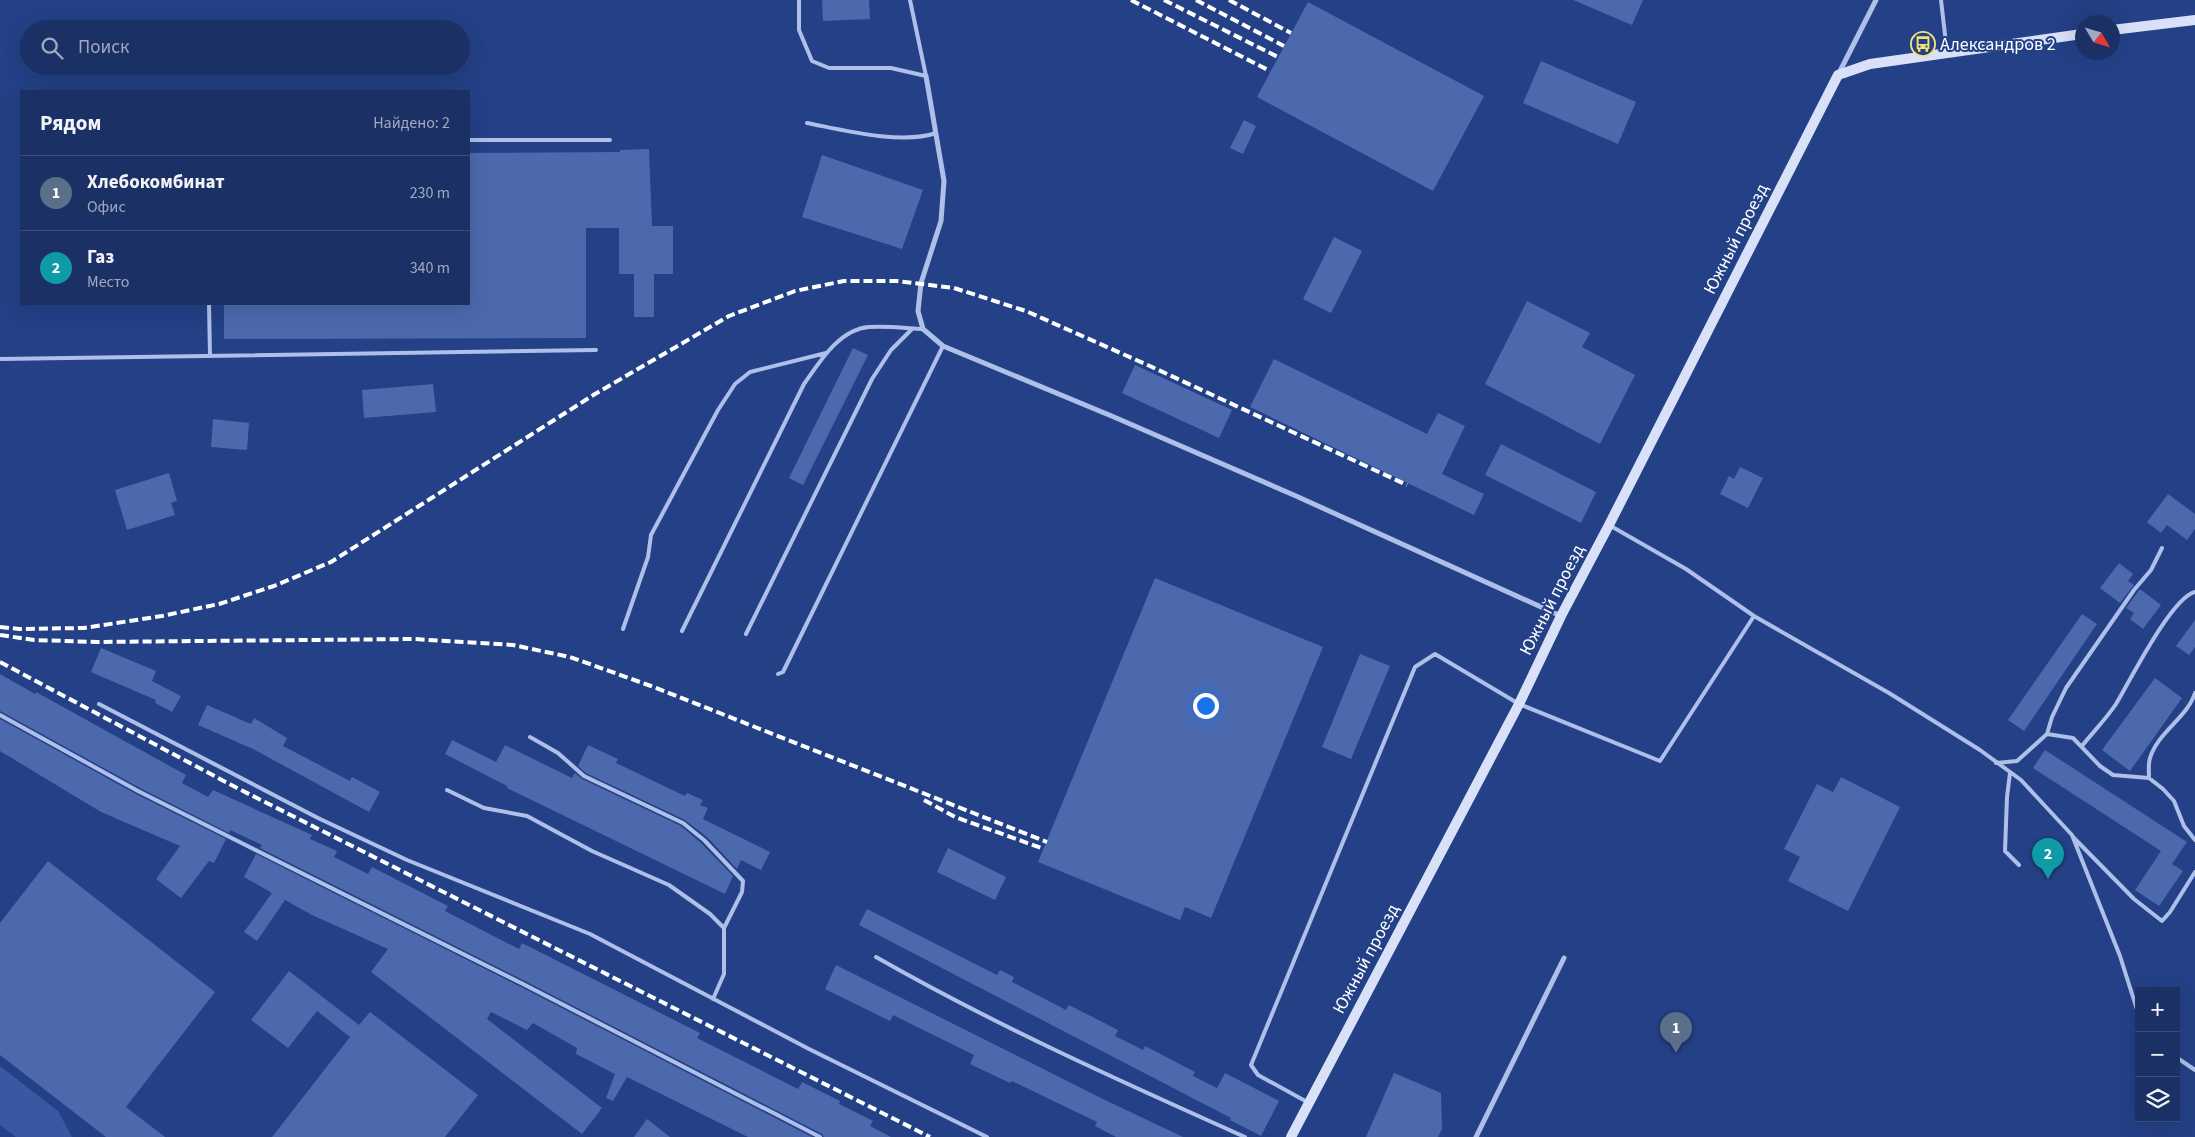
<!DOCTYPE html>
<html lang="ru">
<meta charset="utf-8">
<style>
:root{--surface:#1b3064;--page:#24386a;--text:#f1f3f6;--muted:#a0a9bf;--line:#394b78;--accent:#d6ab8b}
body{margin:0;font-family:"Source Sans 3",sans-serif;background:var(--page);color:var(--text)}
.controls{position:absolute;right:15px;bottom:15px;display:grid;overflow:hidden;border-radius:0px;box-shadow:0 5px 20px #0002}
.controls button{width:45px;height:45px;display:grid;place-items:center;padding:0;border:0;border-bottom:1px solid var(--line);background:var(--surface);color:var(--text);font:25px sans-serif}
.compass{position:absolute;left:2075px;top:15px;width:45px;height:45px;border-radius:50%;background:var(--surface);box-shadow:0 5px 20px #0002;rotate:128deg}
.you{position:absolute;left:1205px;top:705px;width:18px;height:18px;margin:-12px;border:4px solid #fff;border-radius:50%;background:#1a73e8;box-shadow:0 0 0 8px #1a73e833}
.badge{display:grid;place-items:center;width:32px;height:32px;border-radius:50%;background:var(--accent);color:#fff;font-size:16px;font-weight:700}
.pin{position:absolute;translate:-50% -41px;filter:drop-shadow(0 1px 2px #0008)}
.pin::after{content:'';position:absolute;top:26px;width:18px;height:15px;background:inherit;clip-path:polygon(0 0,100% 0,50% 100%)}
.list{margin:0;padding:0;list-style:none}
h2{display:flex;justify-content:space-between;align-items:center;height:65px;margin:0;padding:0 20px;font-size:21px}
h2 small{font-size:16px;font-weight:400;color:var(--muted)}
.list li{display:grid;grid-template-columns:32px 1fr auto;gap:15px;align-items:center;box-sizing:border-box;height:75px;padding:0 20px;border-top:1px solid var(--line)}
.list b{display:block;font-size:19px;white-space:nowrap}
.list p{margin:0;font-size:16px;white-space:nowrap;color:var(--muted)}
.list em{font-size:16px;font-style:normal;color:var(--muted)}
.icon{flex:none;width:28px;height:28px;fill:none;stroke:currentColor;stroke-width:2;stroke-linecap:round;stroke-linejoin:round}
.map{position:relative;flex:none;width:2195px;height:1137px;overflow:hidden}
.search{position:absolute;background:var(--surface);box-shadow:0 5px 20px #0002;left:20px;top:20px;width:450px;height:55px;display:flex;align-items:center;gap:12px;box-sizing:border-box;padding:0 18px;border-radius:28px;color:var(--muted);font-size:19px}
.panel{position:absolute;background:var(--surface);box-shadow:0 5px 20px #0002;left:20px;top:90px;width:450px;height:215px;border-radius:0px}
.map>svg:first-child{display:block}
.green{fill:#3858a3}
.building{fill:#4c69ae}
.lines{fill:none;stroke-linecap:round;stroke-linejoin:round}
.lane{stroke:#aec0e9;stroke-width:4}
.street{stroke:#aec0e9;stroke-width:5}
.secondary{stroke:#d8e1f7;stroke-width:10}
.rail{stroke:#fff;stroke-width:4;stroke-dasharray:9 4;stroke-linecap:butt}
.labels{text-anchor:middle;dominant-baseline:central;stroke-width:4;stroke-linejoin:round;paint-order:stroke}
.poi-label{font-size:18px;fill:#fff;stroke:#244086;text-anchor:start}
.street-label{font-size:18px;fill:#fff;stroke:#244086}
</style>
<div class="map">
<svg width="2195" height="1137" viewBox="0 0 2195 1137">
<rect width="100%" height="100%" fill="#244086"/>
<path class="green" d="M 0,1066 L 58,1111 L 72,1137 L 16,1137 L 0,1125 Z"/>
<path class="building" d="M 822,0 L 869,0 L 870,19 L 823,21 Z
M 1573,0 L 1643,0 L 1632,25 Z
M 1308,2 L 1484,96 L 1433,191 L 1257,97 Z
M 1541,61 L 1636,102 L 1618,144 L 1523,103 Z
M 1244,120 L 1256,126 L 1243,154 L 1230,148 Z
M 649,149 L 652,226 L 673,226 L 673,274 L 654,274 L 654,317 L 634,317 L 634,274 L 619,274 L 619,228 L 586,228 L 586,338 L 224,339 L 224,304 L 469,304 L 469,153 L 620,152 L 620,150 Z
M 822,155 L 923,190 L 902,249 L 802,217 Z
M 1334,237 L 1362,251 L 1331,313 L 1303,299 Z
M 1527,301 L 1590,333 L 1582,347 L 1635,375 L 1600,444 L 1485,384 Z
M 853,348 L 868,355 L 803,485 L 789,478 Z
M 1274,359 L 1427,434 L 1438,413 L 1465,426 L 1442,474 L 1484,494 L 1474,515 L 1250,407 Z
M 1135,365 L 1232,410 L 1219,438 L 1122,393 Z
M 433,384 L 436,412 L 364,418 L 362,390 Z
M 213,419 L 249,423 L 247,450 L 211,447 Z
M 1501,444 L 1596,492 L 1581,523 L 1485,475 Z
M 1740,467 L 1763,478 L 1748,508 L 1720,494 L 1729,476 L 1734,479 Z
M 169,473 L 177,501 L 171,503 L 175,515 L 127,530 L 115,490 Z
M 2168,494 L 2195,514 L 2195,529 L 2187,540 L 2167,525 L 2161,533 L 2147,522 Z
M 2119,563 L 2133,574 L 2128,581 L 2134,585 L 2120,603 L 2100,588 Z
M 1155,578 L 1323,647 L 1211,918 L 1185,907 L 1180,920 L 1038,862 Z
M 2140,589 L 2161,605 L 2143,629 L 2130,619 L 2134,613 L 2126,608 Z
M 2082,614 L 2097,624 L 2024,731 L 2008,720 Z
M 2195,620 L 2195,647 L 2189,655 L 2176,646 Z
M 101,648 L 156,671 L 152,681 L 181,696 L 172,712 L 155,703 L 156,700 L 91,672 Z
M 1360,654 L 1390,666 L 1351,759 L 1322,747 Z
M 0,674 L 35,694 L 36,692 L 186,775 L 182,783 L 208,797 L 213,790 L 312,835 L 310,839 L 337,851 L 334,857 L 368,874 L 372,867 L 448,906 L 445,911 L 519,949 L 522,943 L 700,1033 L 697,1038 L 798,1089 L 802,1082 L 840,1101 L 839,1104 L 873,1121 L 870,1126 L 891,1137 L 824,1137 L 822,1134 L 525,981 L 260,848 L 262,845 L 230,830 L 229,833 L 140,788 L 0,711 Z
M 2155,678 L 2182,698 L 2130,771 L 2102,750 Z
M 207,705 L 251,724 L 254,718 L 287,738 L 283,746 L 350,781 L 352,777 L 380,792 L 369,812 L 253,749 L 198,725 Z
M 0,719 L 136,794 L 226,839 L 214,863 L 209,861 L 181,898 L 156,879 L 180,846 L 101,812 L 0,751 Z
M 452,740 L 496,762 L 505,745 L 572,778 L 575,773 L 582,779 L 681,826 L 701,843 L 733,876 L 725,894 L 507,788 L 507,786 L 445,754 Z
M 588,745 L 618,759 L 616,763 L 685,796 L 687,793 L 703,800 L 700,805 L 708,808 L 703,819 L 770,852 L 761,870 L 741,860 L 737,869 L 707,837 L 685,820 L 586,773 L 578,766 Z
M 2045,750 L 2187,842 L 2172,864 L 2183,871 L 2159,906 L 2135,890 L 2161,851 L 2033,768 Z
M 1841,777 L 1900,807 L 1848,911 L 1788,881 L 1800,857 L 1784,849 L 1817,784 L 1833,792 Z
M 948,848 L 1006,877 L 995,900 L 937,872 Z
M 256,854 L 521,987 L 812,1137 L 748,1137 L 627,1077 L 613,1101 L 606,1098 L 615,1074 L 576,1054 L 577,1048 L 533,1023 L 527,1030 L 491,1012 L 487,1019 L 602,1108 L 582,1134 L 371,972 L 388,949 L 312,915 L 285,900 L 257,941 L 244,932 L 272,893 L 244,877 Z
M 48,861 L 215,992 L 126,1107 L 165,1137 L 106,1137 L 0,1055 L 0,923 Z
M 867,909 L 997,975 L 1000,970 L 1014,977 L 1012,982 L 1066,1010 L 1069,1005 L 1118,1030 L 1115,1036 L 1143,1050 L 1145,1046 L 1195,1072 L 1193,1076 L 1217,1088 L 1225,1073 L 1279,1101 L 1261,1136 L 1230,1120 L 1231,1118 L 859,925 Z
M 836,965 L 1103,1099 L 1183,1137 L 1116,1137 L 1095,1126 L 1097,1122 L 1012,1081 L 1010,1083 L 970,1064 L 974,1055 L 893,1015 L 890,1021 L 825,989 Z
M 289,971 L 359,1025 L 370,1012 L 478,1095 L 445,1137 L 272,1137 L 350,1037 L 317,1011 L 288,1048 L 251,1020 Z
M 1394,1073 L 1441,1093 L 1442,1129 L 1438,1137 L 1366,1137 Z
M 647,1119 L 670,1137 L 634,1137 Z"/>
<g class="lines">
<path class="lane" d="M 799,0 L 799,30 L 812,61 L 829,68 L 891,68 L 926,76 L 910,0
M 1941,0 L 1947,52
M 807,123 C 843,130 901,145 936,133
M 469,140 L 610,140
M 209,304 L 210,356
M 0,359 L 596,350
M 1609,525 L 1686,569 L 1754,616 L 1889,693 L 1980,750 L 2021,780 L 2072,835 L 2120,956 L 2139,1016
M 623,629 L 648,557 L 651,535 L 718,410 L 735,384 L 750,372 L 826,353
M 682,631 L 804,384 C 819,363 839,329 869,327 C 886,326 905,328 923,329
M 746,634 L 872,379 L 891,350 L 912,329
M 778,674 L 783,672 L 943,346
M 99,704 L 318,818 L 407,860 L 590,934 L 809,1049 L 987,1137
M 0,715 L 138,791 L 523,984 L 820,1137
M 2047,734 L 2052,717 L 2066,688 L 2134,590 L 2151,570 L 2162,548
M 530,737 L 558,753 L 584,776 L 683,823 L 704,840 L 743,881 L 742,892 L 724,928
M 2082,746 C 2093,732 2106,719 2116,704 C 2130,681 2171,598 2195,592
M 1996,763 L 2017,761 L 2047,734 L 2073,738 L 2100,766 L 2113,775 L 2149,778 L 2163,789 L 2174,801 L 2184,826 L 2195,840
M 2010,773 L 2007,797 L 2005,851 L 2019,865
M 2149,778 C 2149,772 2148,764 2150,758 C 2158,732 2187,718 2195,693
M 447,790 L 484,808 L 527,816 L 592,851 L 669,885 L 710,914 L 724,928 L 724,974 L 713,999
M 2073,837 L 2134,899 L 2162,921 L 2170,912 L 2195,872
M 876,957 C 995,1025 1120,1081 1245,1137
M 2176,1057 L 2195,1070
M 1309,1103 L 1258,1075 L 1251,1065 L 1415,667 L 1435,654 L 1519,704 L 1660,761 L 1754,616"/>
<path class="street" d="M 1839,73 L 1876,0
M 926,76 L 944,181 L 941,221 L 921,283 L 918,311 L 923,329 L 943,346 L 1114,417 L 1296,496 L 1561,616
M 1476,1137 L 1564,958"/>
<path class="secondary" d="M 2112,30 L 2195,20
M 1291,1137 L 1519,704 L 1561,616 L 1609,525 L 1838,75 L 1870,64 L 2082,34"/>
<path class="rail" d="M 1131,0 L 1270,71
M 1164,0 L 1278,57
M 1196,0 L 1284,46
M 1229,0 L 1291,33
M 0,627 L 19,629 L 84,628 L 162,616 L 219,604 L 274,586 L 331,562 L 595,394 L 729,316 L 795,291 L 844,281 L 897,281 L 954,288 L 1026,311 L 1152,367 L 1407,485
M 0,635 L 34,640 L 97,642 L 414,639 L 513,645 L 570,657 L 651,686 L 1047,842
M 0,662 L 237,788 L 930,1137
M 924,800 L 955,817 L 1044,849"/>
</g>
<defs>
<symbol id="bus-ring" viewBox="-11 -11 22 22"><circle r="9.5" fill="#244086" stroke="#f4e171" stroke-width="1.5"/><path d="M-5-6H5V4H4V6H2V4H-2V6H-4V4H-5ZM-3.5-4V0h7V-4ZM-3.5 1.2v1.5H-2V1.2ZM2 1.2v1.5H3.5V1.2Z" fill="#f4e171"/></symbol>
</defs>
<g fill-rule="evenodd">
<use href="#bus-ring" x="1909" y="30" width="28" height="28"/>
</g>
<g class="labels">
<g class="poi-label">
<text x="1940" y="44">Александров 2</text>
</g>
<g class="street-label">
<text transform="translate(1736 239) rotate(-63)">Южный проезд</text>
<text transform="translate(1552 600) rotate(-63)">Южный проезд</text>
<text transform="translate(1366 959) rotate(-62)">Южный проезд</text>
</g>
</g>
</svg>
<div class="controls">
<button>+</button>
<button>−</button>
<button><svg class="icon" aria-label="layers" viewBox="0 0 24 24"><path d="M12 4l9 5-9 5-9-5zM3 14l9 5 9-5"/></svg></button>
</div>
<svg class="compass" viewBox="-18 -18 36 36"><path d="M0-13l5 13h-10z" fill="#e53935"/><path d="M0 13l5-13h-10z" fill="#a0a9bf"/></svg>
<div class="you"></div>
<div class="pin badge" style="left:1676px;top:1053px;background:#5c6f8a">1</div>
<div class="pin badge" style="left:2048px;top:879px;background:#0f9aa8">2</div>
<div class="search"><svg class="icon" aria-label="search" viewBox="0 0 24 24"><circle cx="10" cy="10" r="6"/><path d="M15 15l6 6"/></svg>Поиск</div>
<section class="panel">
<h2>Рядом<small>Найдено: 2</small></h2>
<ul class="list">
<li><span class="badge" style="background:#5c6f8a">1</span><div><b>Хлебокомбинат</b><p>Офис</p></div><em>230 m</em></li>
<li><span class="badge" style="background:#0f9aa8">2</span><div><b>Газ</b><p>Место</p></div><em>340 m</em></li>
</ul>
</section>
</div>
